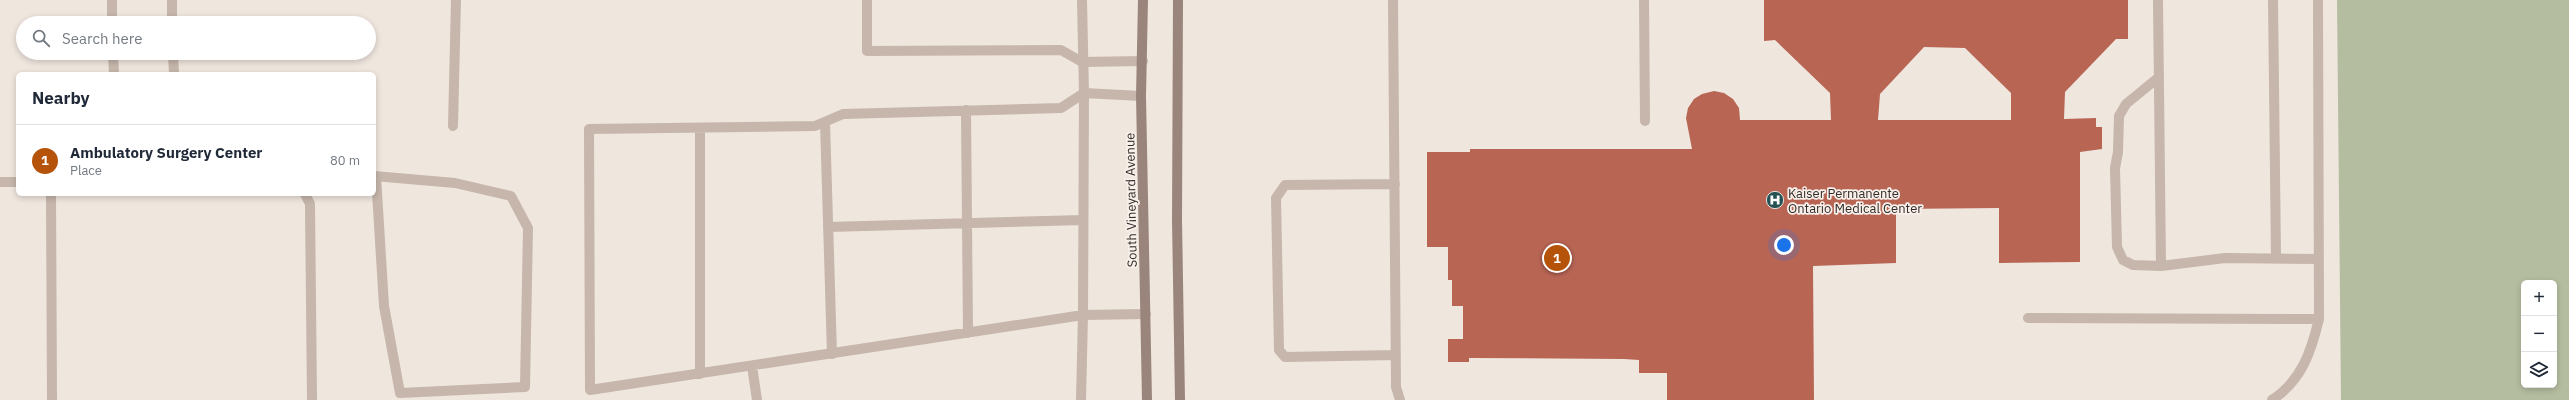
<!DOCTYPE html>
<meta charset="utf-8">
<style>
:root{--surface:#fff;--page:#f2f2f3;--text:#1f2937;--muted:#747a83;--line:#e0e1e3;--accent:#b45309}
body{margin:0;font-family:"IBM Plex Sans",sans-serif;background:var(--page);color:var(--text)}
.controls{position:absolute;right:12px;bottom:12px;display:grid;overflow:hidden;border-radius:6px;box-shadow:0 2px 6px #0003}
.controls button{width:36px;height:36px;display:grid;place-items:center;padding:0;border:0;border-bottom:1px solid var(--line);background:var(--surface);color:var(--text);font:20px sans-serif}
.you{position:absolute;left:1784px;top:245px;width:14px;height:14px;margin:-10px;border:3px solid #fff;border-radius:50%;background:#1a73e8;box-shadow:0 0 0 6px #1a73e833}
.badge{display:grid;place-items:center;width:26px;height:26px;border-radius:50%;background:var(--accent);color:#fff;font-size:13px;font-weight:700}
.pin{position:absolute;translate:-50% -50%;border:2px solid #fff;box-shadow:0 1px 4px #0006}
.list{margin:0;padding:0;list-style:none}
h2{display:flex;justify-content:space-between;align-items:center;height:52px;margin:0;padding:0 16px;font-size:17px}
h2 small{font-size:13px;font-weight:400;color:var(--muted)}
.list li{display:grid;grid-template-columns:26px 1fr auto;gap:12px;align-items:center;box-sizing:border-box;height:72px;padding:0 16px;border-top:1px solid var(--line)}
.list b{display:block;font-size:15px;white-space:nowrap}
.list p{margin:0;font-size:13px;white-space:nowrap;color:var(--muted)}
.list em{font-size:13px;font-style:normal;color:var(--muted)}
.icon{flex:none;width:22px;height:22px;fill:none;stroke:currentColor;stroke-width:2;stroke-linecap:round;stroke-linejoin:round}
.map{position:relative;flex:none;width:2569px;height:400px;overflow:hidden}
.search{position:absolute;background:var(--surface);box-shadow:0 2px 6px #0003;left:16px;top:16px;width:360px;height:44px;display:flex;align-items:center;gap:10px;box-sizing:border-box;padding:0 14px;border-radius:22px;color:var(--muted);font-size:15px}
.panel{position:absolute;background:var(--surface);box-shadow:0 2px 6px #0003;left:16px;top:72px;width:360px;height:124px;border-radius:6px}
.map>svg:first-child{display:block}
.green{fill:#b5bda0;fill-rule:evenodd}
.building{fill:#b86554;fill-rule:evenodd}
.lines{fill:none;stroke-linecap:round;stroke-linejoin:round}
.service{stroke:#c6b6ab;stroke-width:10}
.secondary{stroke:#9a857d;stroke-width:10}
.labels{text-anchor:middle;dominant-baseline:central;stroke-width:3.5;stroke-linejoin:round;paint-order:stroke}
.poi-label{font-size:13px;fill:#352c29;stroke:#f8f0ea;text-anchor:start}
.street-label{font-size:13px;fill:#352c29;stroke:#f8f0ea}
</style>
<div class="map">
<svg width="2569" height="400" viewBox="0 0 2569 400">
<rect width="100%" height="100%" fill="#efe6de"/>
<path class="green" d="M 2337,0 L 2569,0 L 2569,400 L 2341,400 ZM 2524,283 L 2554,283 L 2554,385 L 2524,385 Z"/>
<path class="building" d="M 1764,0 L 2128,0 L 2128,39 L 2116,39 L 2065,92 L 2064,119 L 2096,118 L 2096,127 L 2102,127 L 2102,149 L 2080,152 L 2080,262 L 1999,263 L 1999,208 L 1896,209 L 1896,263 L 1813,266 L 1814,400 L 1667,400 L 1667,373 L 1639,373 L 1639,360 L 1624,359 L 1469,358 L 1469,362 L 1448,362 L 1448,339 L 1463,339 L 1463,306 L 1452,306 L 1452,280 L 1448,280 L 1448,247 L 1427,247 L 1427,152 L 1470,152 L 1470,149 L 1692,149 L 1686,118 L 1688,108 L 1694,99 L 1702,94 L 1714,91 L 1724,93 L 1733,99 L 1739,108 L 1740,120 L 1831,120 L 1830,93 L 1775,40 L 1764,41 ZM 1924,47 L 1965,48 L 2011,93 L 2011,120 L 1878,120 L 1880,94 Z"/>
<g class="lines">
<path class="service" d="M 112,0 L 112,23
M 172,0 L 172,23
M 867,0 L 867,51 L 1061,50 L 1082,62 L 1143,61
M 1082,0 L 1084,93 L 1083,315 L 590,390 L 589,129 L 815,126 L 843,114 L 1061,108 L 1084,93 L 1141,96
M 1393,0 L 1396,387 L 1400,400
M 1644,0 L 1645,121
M 2158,0 L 2161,266 L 2225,258 L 2319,259
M 2273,0 L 2276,258
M 113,53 L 114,74
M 173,53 L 174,74
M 2159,77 L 2126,104 L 2119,116 L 2118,152 L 2115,168 L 2117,247 L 2123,260 L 2133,265 L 2161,266
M 966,110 L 968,333
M 825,122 L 832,354
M 453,126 L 456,0
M 700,128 L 700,374
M 374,176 L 455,183 L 511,196 L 528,228 L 525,387 L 400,393 L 384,306 L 376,176
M 0,182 L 18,182
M 1395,184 L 1285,185 L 1276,198 L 1279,350 L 1285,357 L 1396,355
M 51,194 L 52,400
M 305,194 L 310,204 L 312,400
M 828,227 L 1083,220
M 2028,318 L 2319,319
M 752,366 L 757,400
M 1081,400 L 1083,315 L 1146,314
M 2272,400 C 2302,380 2311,352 2319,319 L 2318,0"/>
<path class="secondary" d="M 1143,0 L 1141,96 L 1147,400
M 1178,0 L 1177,220 L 1180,400"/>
</g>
<defs>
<symbol id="hospital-disc" viewBox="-11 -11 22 22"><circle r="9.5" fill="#245252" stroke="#f8f0ea"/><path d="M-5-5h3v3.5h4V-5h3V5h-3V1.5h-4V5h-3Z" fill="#fff"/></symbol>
</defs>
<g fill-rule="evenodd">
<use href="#hospital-disc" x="1765" y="190" width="20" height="20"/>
</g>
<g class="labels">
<g class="poi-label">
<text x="1788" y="193">Kaiser Permanente<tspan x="1788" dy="15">Ontario Medical Center</tspan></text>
</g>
<g class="street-label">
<text transform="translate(1131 200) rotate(-91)">South Vineyard Avenue</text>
</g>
</g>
</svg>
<div class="controls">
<button>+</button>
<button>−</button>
<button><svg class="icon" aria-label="layers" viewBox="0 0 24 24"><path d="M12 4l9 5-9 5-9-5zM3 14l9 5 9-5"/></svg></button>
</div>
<div class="you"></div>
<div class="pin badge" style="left:1557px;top:258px">1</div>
<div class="search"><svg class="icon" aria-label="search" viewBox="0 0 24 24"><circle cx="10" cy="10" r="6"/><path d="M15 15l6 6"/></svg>Search here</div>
<section class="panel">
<h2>Nearby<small></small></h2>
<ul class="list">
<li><span class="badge">1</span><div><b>Ambulatory Surgery Center</b><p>Place</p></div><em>80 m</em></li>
</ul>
</section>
</div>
